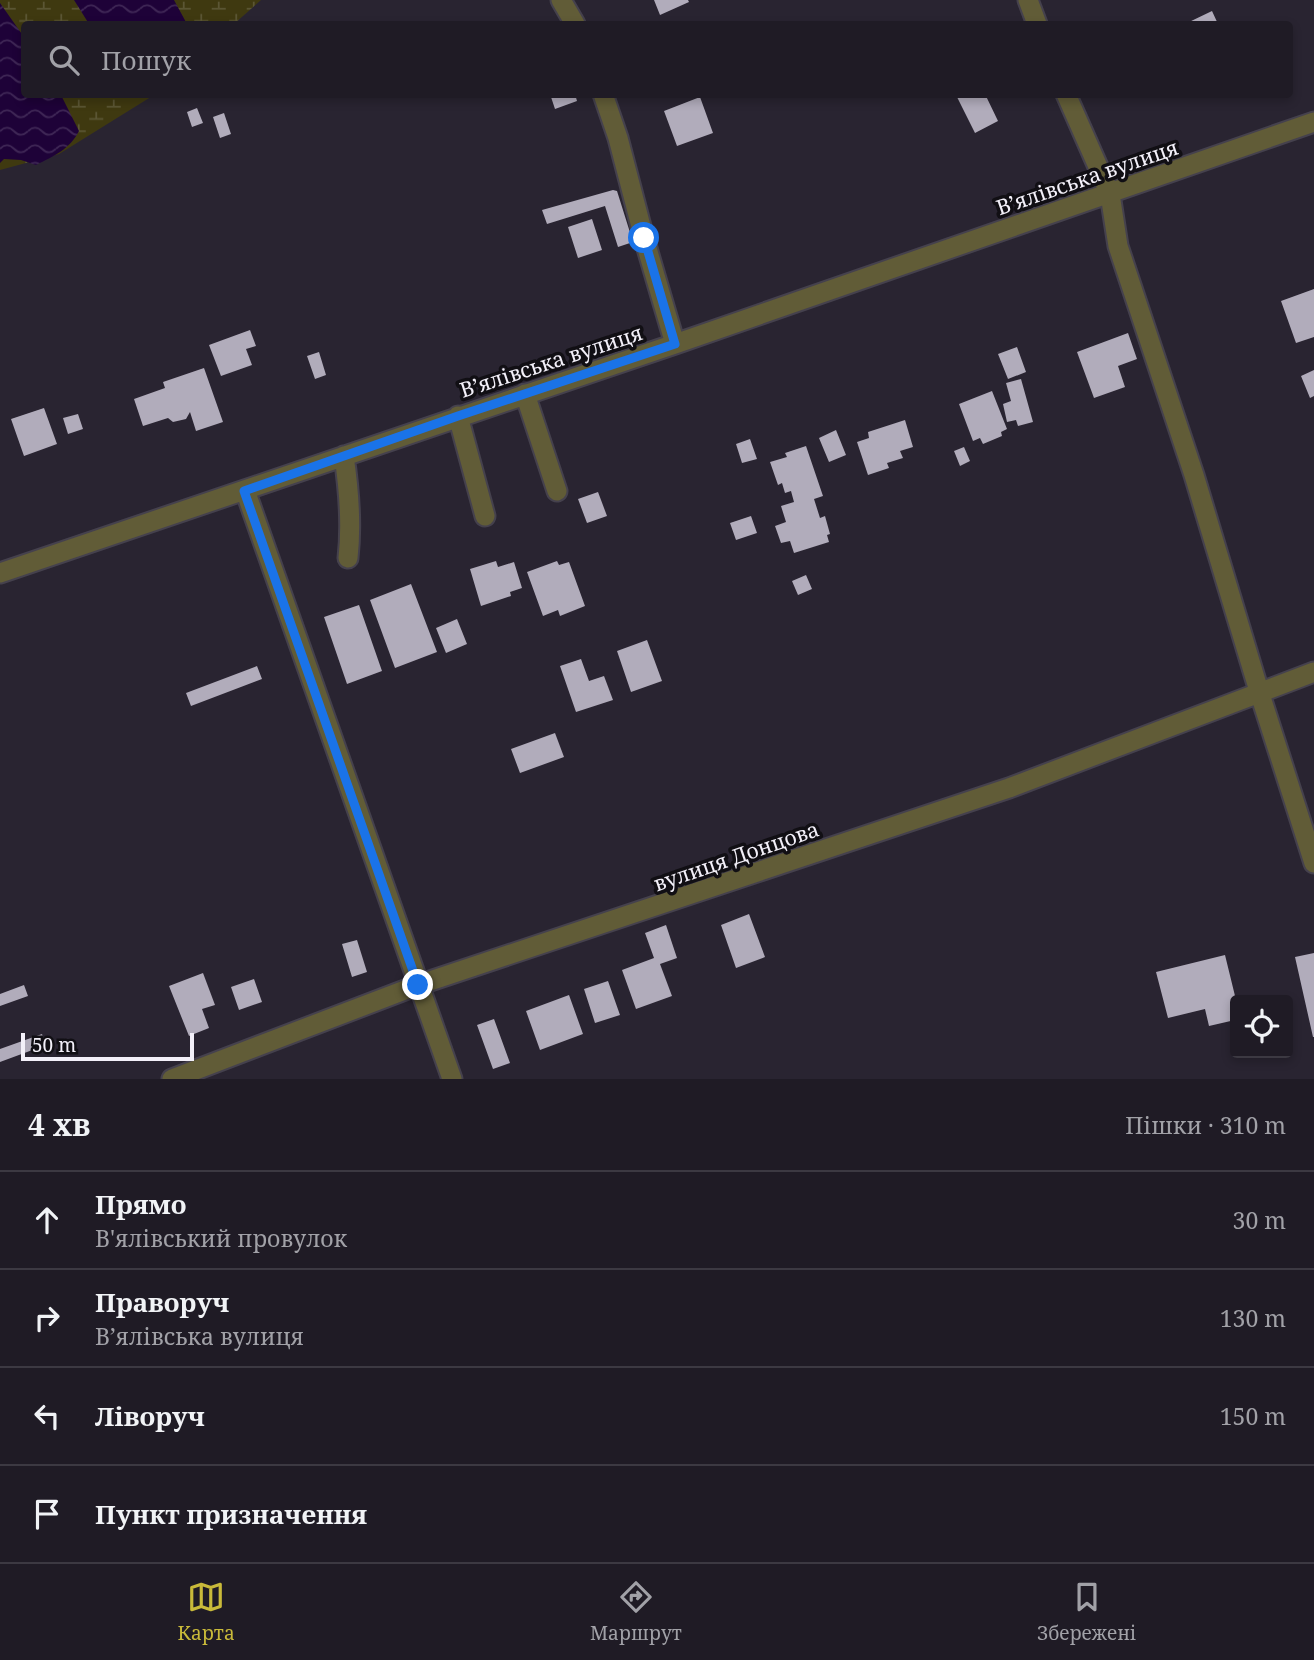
<!DOCTYPE html>
<html lang="uk">
<meta charset="utf-8">
<style>
:root{--surface:#1f1b25;--page:#27242d;--text:#f1f3f6;--muted:#a1a1a7;--line:#3c3942;--accent:#c9ba3a}
body{margin:0;font-family:"Noto Serif",serif;background:var(--page);color:var(--text)}
.controls{position:absolute;right:21px;bottom:21px;display:grid;overflow:hidden;border-radius:7px;box-shadow:0 4px 10px #0003}
.controls button{width:63px;height:63px;display:grid;place-items:center;padding:0;border:0;border-bottom:2px solid var(--line);background:var(--surface);color:var(--text);font:35px sans-serif}
.scale{position:absolute;left:21px;bottom:18px;width:173px;box-sizing:border-box;padding-left:7px;border:4px solid #f3f0f9;border-top:0;font-size:19px;line-height:24px;white-space:nowrap;color:#f3f0f9;-webkit-text-stroke:5px #110f14;paint-order:stroke}
.stop{position:absolute;width:21px;height:21px;margin:-16px;border:5px solid #1a73e8;border-radius:50%;background:#fff}
.stop.end{background:#1a73e8;border-color:#fff;box-shadow:0 2px 7px #0008}
.list{margin:0;padding:0;list-style:none}
h2{display:flex;justify-content:space-between;align-items:center;height:91px;margin:0;padding:0 28px;font-size:30px}
h2 small{font-size:23px;font-weight:400;color:var(--muted)}
.list li{display:grid;grid-template-columns:46px 1fr auto;gap:21px;align-items:center;box-sizing:border-box;height:98px;padding:0 28px;border-top:2px solid var(--line)}
.list b{display:block;font-size:26px;white-space:nowrap}
.list p{margin:0;font-size:23px;white-space:nowrap;color:var(--muted)}
.list em{font-size:23px;font-style:normal;color:var(--muted)}
.icon{flex:none;width:38px;height:38px;fill:none;stroke:currentColor;stroke-width:2;stroke-linecap:round;stroke-linejoin:round}
.map{position:relative;flex:none;width:1314px;height:1079px;overflow:hidden}
.search{position:absolute;background:var(--surface);box-shadow:0 4px 10px #0003;left:21px;right:21px;top:21px;height:77px;display:flex;align-items:center;gap:18px;box-sizing:border-box;padding:0 24px;border-radius:7px;color:var(--muted);font-size:26px}
.sheet{height:483px;background:var(--surface)}
nav{display:flex;justify-content:space-around;align-items:center;box-sizing:border-box;height:98px;border-top:2px solid var(--line);background:var(--surface);font-size:19px;color:var(--muted)}
nav a{display:grid;justify-items:center;gap:4px}
nav .on{color:var(--accent)}
.map>svg:first-child{display:block}
.wetland{fill:url(#wetland-marsh)}
.water{fill:url(#water-waves)}
.building{fill:#b1acbb}
.lines{fill:none;stroke-linecap:round;stroke-linejoin:round}
.minor-casing{stroke:#45414d;stroke-width:23}
.minor{stroke:#615c37;stroke-width:19}
.route{stroke:#1a73e8;stroke-width:9}
.labels{text-anchor:middle;dominant-baseline:central;stroke-width:7;stroke-linejoin:round;paint-order:stroke}
.street-label{font-size:21px;fill:#f3f0f9;stroke:#110f14}
</style>
<div class="map">
<svg width="1314" height="1079" viewBox="0 0 1314 1079">
<defs>
<pattern id="wetland-marsh" width="20" height="14" patternUnits="userSpaceOnUse" patternTransform="scale(1.75)"><rect width="20" height="14" fill="#3f3910"/><path d="M1 5h8M5 5V1M11 12h8M15 12V8" fill="none" stroke="#5b5634"/></pattern>
<pattern id="water-waves" width="16" height="10" patternUnits="userSpaceOnUse" patternTransform="scale(1.75)"><rect width="16" height="10" fill="#1e0238"/><path d="M0 5q4-4 8 0t8 0" fill="none" stroke="#3f2756"/></pattern>
</defs>
<rect width="100%" height="100%" fill="#292431"/>
<path class="wetland" d="M 0,0 L 261,0 L 234,24 L 24,24 L 24,94 L 154,95 L 59,154 L 0,170 Z"/>
<path class="water" d="M 74,0 L 174,0 L 187,24 L 89,24 Z
M 0,3 L 24,37 L 24,94 L 61,95 L 79,131 C 70,149 54,156 36,165 L 21,160 L 4,159 L 0,163 Z"/>
<path class="building" d="M 654,0 L 688,0 L 689,2 L 660,15 Z
M 1212,11 L 1218,24 L 1188,24 L 1187,23 Z
M 559,94 L 575,94 L 577,101 L 555,109 L 551,97 Z
M 962,94 L 985,94 L 998,121 L 975,133 L 957,97 Z
M 700,97 L 713,133 L 677,146 L 664,111 Z
M 197,108 L 203,123 L 192,127 L 187,112 Z
M 224,113 L 231,134 L 220,138 L 213,117 Z
M 613,190 L 617,191 L 633,242 L 618,247 L 605,206 L 547,224 L 542,210 Z
M 592,219 L 602,250 L 578,258 L 568,227 Z
M 1314,289 L 1314,337 L 1296,343 L 1281,301 Z
M 250,330 L 256,346 L 246,349 L 252,365 L 221,376 L 209,345 Z
M 1128,333 L 1137,359 L 1118,366 L 1125,387 L 1094,398 L 1077,352 Z
M 1017,347 L 1026,372 L 1008,379 L 998,354 Z
M 319,352 L 326,375 L 315,379 L 307,356 Z
M 204,368 L 223,422 L 196,431 L 190,412 L 186,419 L 173,422 L 168,418 L 143,426 L 134,399 L 165,388 L 163,382 Z
M 1314,370 L 1314,396 L 1310,398 L 1301,376 Z
M 1021,379 L 1033,422 L 1018,426 L 1016,420 L 1007,422 L 1003,404 L 1011,401 L 1006,383 Z
M 992,391 L 1007,429 L 1001,432 L 1002,436 L 983,444 L 980,438 L 973,441 L 959,404 Z
M 44,408 L 57,444 L 24,456 L 11,419 Z
M 78,414 L 83,429 L 68,434 L 63,418 Z
M 905,420 L 913,447 L 900,451 L 903,458 L 887,463 L 889,468 L 868,475 L 857,442 L 869,438 L 868,432 Z
M 836,430 L 846,455 L 829,462 L 819,438 Z
M 750,439 L 757,459 L 742,463 L 736,444 Z
M 806,446 L 823,496 L 814,499 L 820,518 L 825,516 L 830,534 L 827,535 L 829,542 L 794,553 L 790,541 L 781,543 L 775,526 L 786,522 L 781,506 L 794,502 L 791,491 L 785,493 L 782,483 L 778,485 L 770,462 L 787,457 L 785,453 Z
M 964,447 L 970,461 L 960,466 L 954,451 Z
M 598,492 L 607,516 L 587,523 L 578,499 Z
M 751,516 L 757,533 L 736,540 L 730,523 Z
M 496,561 L 498,567 L 514,562 L 522,588 L 510,592 L 511,596 L 481,606 L 470,569 Z
M 557,561 L 559,565 L 569,562 L 585,606 L 560,616 L 558,610 L 543,616 L 527,572 Z
M 806,575 L 812,589 L 798,595 L 792,581 Z
M 411,584 L 437,652 L 395,668 L 370,600 Z
M 359,605 L 382,671 L 347,684 L 324,617 Z
M 457,619 L 467,644 L 446,653 L 436,628 Z
M 647,640 L 662,681 L 631,692 L 617,651 Z
M 581,659 L 589,681 L 604,676 L 613,700 L 576,712 L 560,666 Z
M 257,666 L 262,679 L 191,706 L 186,693 Z
M 555,733 L 564,757 L 520,773 L 511,749 Z
M 749,914 L 765,957 L 736,968 L 721,925 Z
M 666,925 L 677,958 L 660,964 L 672,996 L 636,1009 L 622,970 L 654,958 L 645,933 Z
M 357,940 L 367,972 L 352,977 L 342,944 Z
M 1314,953 L 1314,1037 L 1313,1037 L 1295,957 Z
M 1225,955 L 1236,1000 L 1235,1020 L 1209,1026 L 1205,1009 L 1168,1018 L 1156,972 Z
M 203,973 L 215,1005 L 202,1009 L 209,1028 L 189,1036 L 169,986 Z
M 254,979 L 262,1002 L 239,1010 L 231,987 Z
M 608,981 L 620,1015 L 595,1023 L 584,989 Z
M 24,985 L 28,996 L 0,1006 L 0,994 Z
M 569,995 L 583,1034 L 540,1050 L 526,1011 Z
M 494,1019 L 510,1063 L 493,1069 L 477,1025 Z
M 42,1034 L 46,1045 L 0,1062 L 0,1049 Z"/>
<g class="lines">
<defs>
<path id="minor" d="M 561,0 L 575,24
M 1028,0 L 1037,24
M 603,94 L 618,138 L 644,238 L 675,344
M 1066,94 L 1110,194 L 1118,246 L 1194,475 L 1259,691 L 1314,863
M 525,394 L 557,491
M 458,416 L 485,516
M 344,456 C 349,490 352,523 348,558
M 245,490 L 452,1079
M 0,573 L 675,344 L 1314,122
M 172,1079 L 418,985 L 1009,788 L 1314,672"/>
</defs>
<use href="#minor" class="minor-casing"/>
<use href="#minor" class="minor"/>
</g>
<g class="lines">
<path class="route" d="M 418,985 L 244,491 L 458,416 L 675,344 L 644,238"/>
</g>
<g class="labels">
<g class="street-label">
<text transform="translate(1087 177) rotate(-19)">В’ялівська вулиця</text>
<text transform="translate(551 361) rotate(-18)">В’ялівська вулиця</text>
<text transform="translate(736 856) rotate(-19)">вулиця Донцова</text>
</g>
</g>
</svg>
<div class="controls">
<button><svg class="icon" aria-label="locate" viewBox="0 0 24 24"><circle cx="12" cy="12" r="6"/><path d="M12 2v4M12 18v4M2 12h4M18 12h4"/></svg></button>
</div>
<div class="scale">50 m</div>
<div class="stop" style="left:644px;top:238px"></div>
<div class="stop end" style="left:418px;top:985px"></div>
<div class="search"><svg class="icon" aria-label="search" viewBox="0 0 24 24"><circle cx="10" cy="10" r="6"/><path d="M15 15l6 6"/></svg>Пошук</div>
</div>
<section class="sheet">
<h2>4 хв<small>Пішки · 310 m</small></h2>
<ul class="list">
<li><svg class="icon" aria-label="ahead" viewBox="0 0 24 24"><path d="M12 20V5M6 11l6-6 6 6"/></svg><div><b>Прямо</b><p>В'ялівський провулок</p></div><em>30 m</em></li>
<li><svg class="icon" aria-label="right" viewBox="0 0 24 24"><path d="M7 20v-9h11M14 6l5 5-5 5"/></svg><div><b>Праворуч</b><p>В’ялівська вулиця</p></div><em>130 m</em></li>
<li><svg class="icon" aria-label="left" viewBox="0 0 24 24"><path d="M17 20v-9H6M10 6l-5 5 5 5"/></svg><div><b>Ліворуч</b></div><em>150 m</em></li>
<li><svg class="icon" aria-label="arrive" viewBox="0 0 24 24"><path d="M6 21V4h12l-3 4 3 4H6"/></svg><div><b>Пункт призначення</b></div></li>
</ul>
</section>
<nav>
<a class="on"><svg class="icon" aria-label="map" viewBox="0 0 24 24"><path d="M3 6l6-2 6 2 6-2v14l-6 2-6-2-6 2zM9 4v14M15 6v14"/></svg>Карта</a>
<a><svg class="icon" aria-label="directions" viewBox="0 0 24 24"><path d="M12 3l9 9-9 9-9-9zM9 14v-3h6M13 9l2 2-2 2"/></svg>Маршрут</a>
<a><svg class="icon" aria-label="saved" viewBox="0 0 24 24"><path d="M7 4h10v16l-5-4-5 4z"/></svg>Збережені</a>
</nav>
